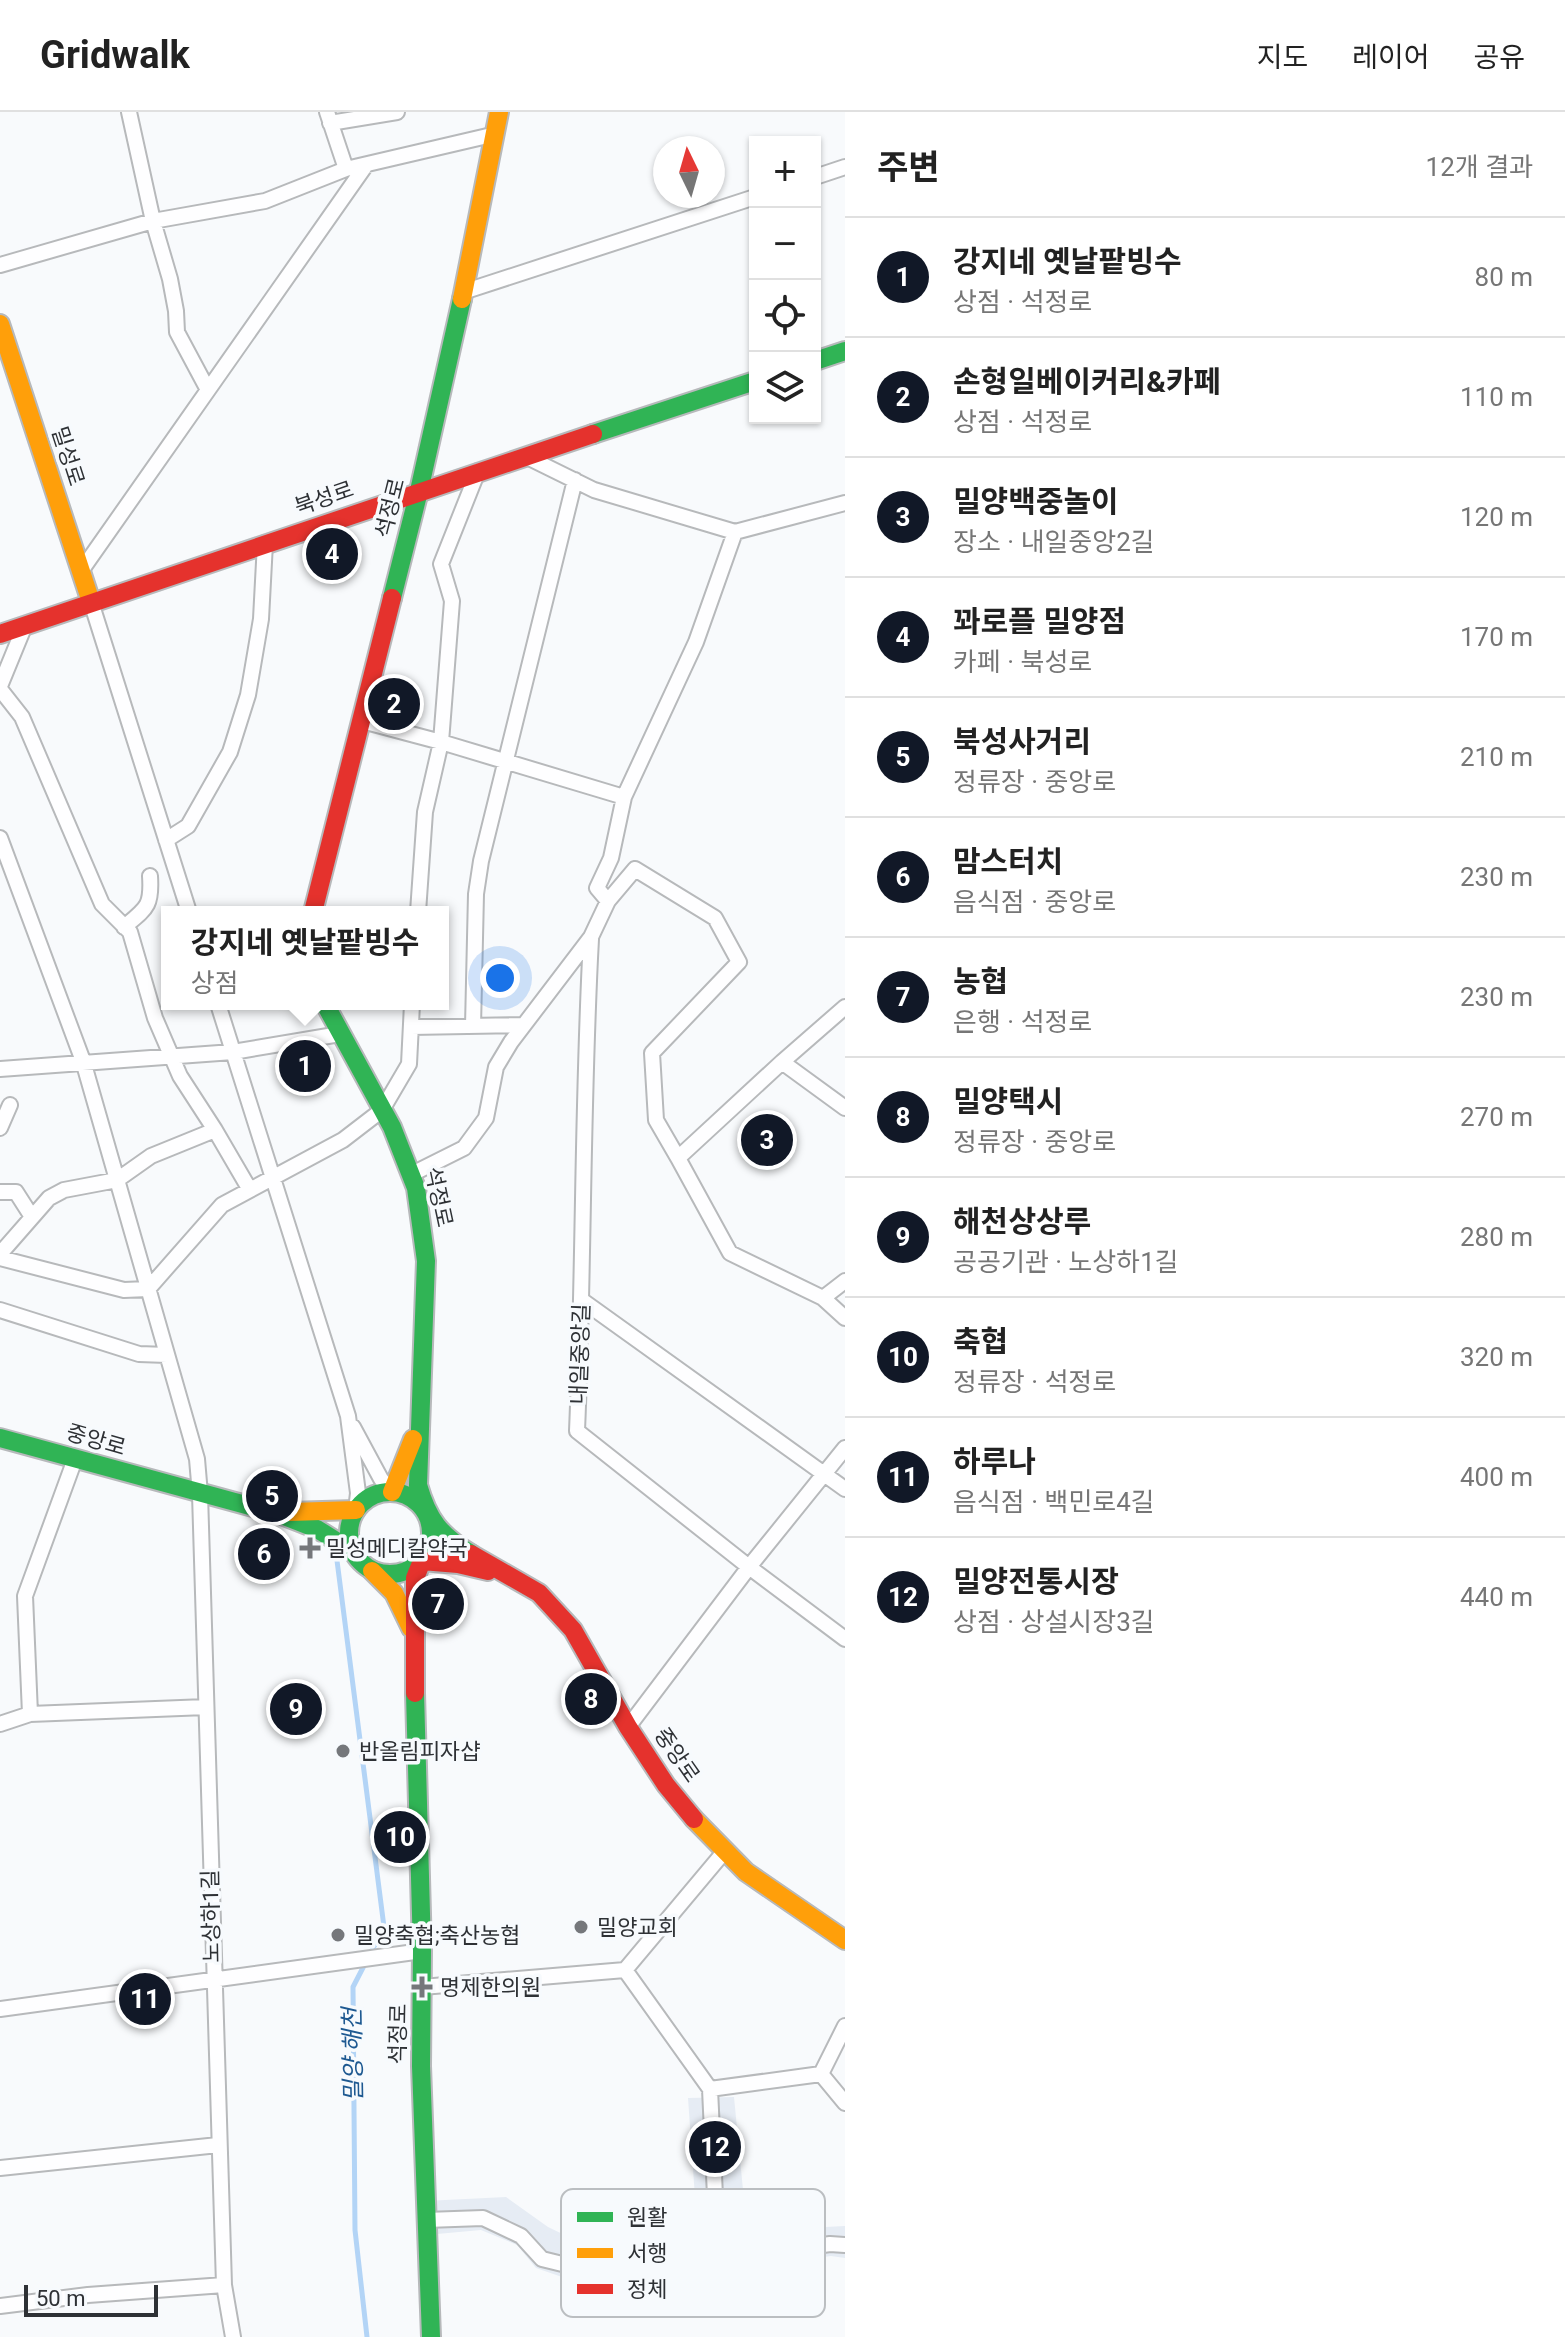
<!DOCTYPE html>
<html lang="ko">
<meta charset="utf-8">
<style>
:root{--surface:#fff;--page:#f6f6f6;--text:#222;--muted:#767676;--line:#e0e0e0;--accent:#111827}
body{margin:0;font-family:Roboto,"Noto Sans KR",sans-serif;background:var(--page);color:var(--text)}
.controls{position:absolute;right:24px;top:24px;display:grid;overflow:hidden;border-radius:0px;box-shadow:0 2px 6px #0004}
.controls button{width:72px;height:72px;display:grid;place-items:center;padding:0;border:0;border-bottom:2px solid var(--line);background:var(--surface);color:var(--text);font:40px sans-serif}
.compass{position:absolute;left:653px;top:24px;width:72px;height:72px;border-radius:50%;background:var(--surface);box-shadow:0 2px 6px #0004;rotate:355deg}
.scale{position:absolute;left:24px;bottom:20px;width:134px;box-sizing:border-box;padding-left:8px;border:4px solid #2e3135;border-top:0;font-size:22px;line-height:28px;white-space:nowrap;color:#2e3135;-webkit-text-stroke:6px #f7fafd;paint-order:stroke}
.you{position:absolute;left:500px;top:866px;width:28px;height:28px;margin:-20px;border:6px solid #fff;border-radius:50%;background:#1a73e8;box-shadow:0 0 0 12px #1a73e833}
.badge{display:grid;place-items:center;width:52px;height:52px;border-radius:50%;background:var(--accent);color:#fff;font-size:26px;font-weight:700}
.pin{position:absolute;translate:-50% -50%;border:4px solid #fff;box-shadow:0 2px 8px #0006}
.popup{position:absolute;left:161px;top:794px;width:288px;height:104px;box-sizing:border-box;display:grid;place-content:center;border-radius:0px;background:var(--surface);filter:drop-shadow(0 2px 6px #0005);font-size:26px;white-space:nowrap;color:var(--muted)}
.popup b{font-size:30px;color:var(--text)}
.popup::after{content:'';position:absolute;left:50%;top:100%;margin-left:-16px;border:16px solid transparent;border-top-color:var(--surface)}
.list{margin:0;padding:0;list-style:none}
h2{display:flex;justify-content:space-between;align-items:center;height:104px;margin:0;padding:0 32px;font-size:34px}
h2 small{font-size:26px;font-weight:400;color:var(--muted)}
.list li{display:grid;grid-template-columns:52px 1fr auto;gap:24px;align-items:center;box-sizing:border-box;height:120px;padding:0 32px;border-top:2px solid var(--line)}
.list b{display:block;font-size:30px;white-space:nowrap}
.list p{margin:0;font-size:26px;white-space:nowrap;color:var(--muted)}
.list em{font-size:26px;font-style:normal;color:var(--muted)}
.icon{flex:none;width:44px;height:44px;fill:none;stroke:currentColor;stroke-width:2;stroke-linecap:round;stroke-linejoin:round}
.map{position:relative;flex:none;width:845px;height:2225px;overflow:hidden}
header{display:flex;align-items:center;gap:48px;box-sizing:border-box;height:112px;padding:0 40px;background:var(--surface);border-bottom:2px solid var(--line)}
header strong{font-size:38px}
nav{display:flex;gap:44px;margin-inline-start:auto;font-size:28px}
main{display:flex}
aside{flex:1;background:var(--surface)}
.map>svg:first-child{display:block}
.built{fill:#e6ecf4}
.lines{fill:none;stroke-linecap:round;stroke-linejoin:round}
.stream{stroke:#b3d4f6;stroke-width:5}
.street-casing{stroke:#b7b9bb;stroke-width:18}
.fast-casing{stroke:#b7b9bb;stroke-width:22}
.slow-casing{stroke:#b7b9bb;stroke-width:22}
.jam-casing{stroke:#b7b9bb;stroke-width:22}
.street{stroke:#fefeff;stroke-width:14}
.fast{stroke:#30b455;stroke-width:18}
.slow{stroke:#ff9f0a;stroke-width:18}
.jam{stroke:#e5322d;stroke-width:18}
.poi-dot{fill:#75777b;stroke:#f7fafd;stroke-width:3}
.labels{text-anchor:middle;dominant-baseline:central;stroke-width:7;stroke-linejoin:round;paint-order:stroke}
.street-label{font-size:22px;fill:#2e3135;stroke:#f7fafd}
.poi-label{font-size:22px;fill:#2e3135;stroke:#f7fafd;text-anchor:start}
.water-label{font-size:24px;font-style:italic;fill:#1e5991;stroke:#f7fafd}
.key{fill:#f7fafd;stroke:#bbbec1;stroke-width:2}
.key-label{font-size:22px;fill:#2e3135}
</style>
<header>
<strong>Gridwalk</strong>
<nav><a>지도</a><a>레이어</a><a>공유</a></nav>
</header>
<main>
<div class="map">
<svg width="845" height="2225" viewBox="0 0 845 2225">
<rect width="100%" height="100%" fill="#f8fafc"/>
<path class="built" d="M 734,1985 L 747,2119 L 845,2114 L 845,2146 L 831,2144 L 591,2175 L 536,2156 L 517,2133 L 481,2118 L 426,2123 L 425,2089 L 506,2085 L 548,2115 L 602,2141 L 698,2128 L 688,1986 Z"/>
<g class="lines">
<path class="stream" d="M 335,1433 L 384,1815 L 353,1875 L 355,2118 L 367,2225"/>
<defs>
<path id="street" d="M 129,0 L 153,109 L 170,167 L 176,199 L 177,220 L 208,278
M 327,0 L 346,57
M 330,11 L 397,0
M 815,65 L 845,55
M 0,153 L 153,109 L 265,89 L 346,57 L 496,22
M 463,180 L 755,85
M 525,344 L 594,378 L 735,420 L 845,391
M 81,459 L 366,53
M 91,490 L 189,800
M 0,574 L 25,513
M 0,577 L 22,605 L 102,792 L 130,820 L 155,906 L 180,964 L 215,1018
M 362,609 L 441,630 L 624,685 L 611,746 L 597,776 L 608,789
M 624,685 L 696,530 L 735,420
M 0,726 L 83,949 L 197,1347 L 200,1382 L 224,2173 L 233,2225
M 166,728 L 188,714 L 230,640 L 248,583 L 261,507 L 265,431
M 418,800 L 425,700 L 441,630 L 452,489 L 441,452 L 478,359
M 124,815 C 147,796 152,794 150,764
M 591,827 C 582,991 584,1155 577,1319 L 749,1455 L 845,1527
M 218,892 L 348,1304 L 358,1381 L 356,1398
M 473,914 L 476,782 L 481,749 L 575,368
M 411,915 L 524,913
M 782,950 L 845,895
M 0,957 L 233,940 L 340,922
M 0,1016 L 10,993
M 678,1046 L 730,1141 L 823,1186 L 845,1169
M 412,1062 L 464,1036 L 486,1006 L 496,955 L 511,930 L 591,825 L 608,789 L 635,757 L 715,806 L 739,850 L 652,941 L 656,1008 L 678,1046 L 782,950 L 845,996
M 0,1080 L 16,1080 L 32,1105
M 0,1142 L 49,1086 L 64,1078 L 117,1068 L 151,1044 L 215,1018 L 250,1078
M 0,1146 L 124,1178 L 148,1177 L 222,1093 L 343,1028 L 382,998 L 409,952 L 412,892
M 823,1186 L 845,1206
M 583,1189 L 845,1377
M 0,1198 L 139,1242 L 167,1243
M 353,1315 L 381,1367 L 392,1380
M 30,1602 L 25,1484 L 75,1347
M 0,1612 L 30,1602 L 206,1595
M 628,1615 L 749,1455 L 845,1336
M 422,1875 L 625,1858
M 0,1897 L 422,1839
M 821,1962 L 845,1991
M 710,1977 L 821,1962 L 845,1914
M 0,2056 L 218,2033
M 426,2108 L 483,2106 L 521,2124 L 542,2147 L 611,2164 L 830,2132 L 845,2133
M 718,2148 L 710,1977 L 625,1858 L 724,1740
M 0,2194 L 88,2183 L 224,2173"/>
<path id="fast" d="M 815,249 L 845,239
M 593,322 L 755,269
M 392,486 L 419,379 L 462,187
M 325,892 L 392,1015 L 416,1076 L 426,1149 L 418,1373 C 428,1408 440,1423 471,1442
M 0,1326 L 279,1402 L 317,1417 L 352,1439
M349 1421a41 41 0 1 1 82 0a41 41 0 1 1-82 0Z
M 415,1581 L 422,1839 L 421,1954 L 431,2225"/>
<path id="slow" d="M 462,187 L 499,0
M 0,212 L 91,490
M 392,1380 L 413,1327
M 289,1400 L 356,1398
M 372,1459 L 394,1481 L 411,1516
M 694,1707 L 746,1760 L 845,1828"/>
<path id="jam" d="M 0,522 L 593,322
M 313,800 L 392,486
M 471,1442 L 539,1481 L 573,1518 L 628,1615 L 666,1673 L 694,1707
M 415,1581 L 415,1466 L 422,1449 L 458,1452 L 488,1459"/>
</defs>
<use href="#street" class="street-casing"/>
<use href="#fast" class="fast-casing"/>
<use href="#slow" class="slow-casing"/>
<use href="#jam" class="jam-casing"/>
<use href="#street" class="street"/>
<use href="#fast" class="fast"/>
<use href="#slow" class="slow"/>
<use href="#jam" class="jam"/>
</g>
<g class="poi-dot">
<path d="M306 1424h8v8h8v8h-8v8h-8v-8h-8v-8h8z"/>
<circle cx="343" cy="1639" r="8"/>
<circle cx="581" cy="1815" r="8"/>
<circle cx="338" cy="1823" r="8"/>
<path d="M418 1863h8v8h8v8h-8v8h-8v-8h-8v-8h8z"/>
</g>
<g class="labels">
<g class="street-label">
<text transform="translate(68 344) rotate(72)">밀성로</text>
<text transform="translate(324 386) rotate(-19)">북성로</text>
<text transform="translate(390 396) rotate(-76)">석정로</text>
<text transform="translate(439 1085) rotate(78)">석정로</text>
<text transform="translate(580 1242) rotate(-88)">내일중앙길</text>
<text transform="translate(96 1328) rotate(16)">중앙로</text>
<text transform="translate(677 1643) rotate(55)">중앙로</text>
<text transform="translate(211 1804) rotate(-91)">노상하1길</text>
<text transform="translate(398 1922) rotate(-89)">석정로</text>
</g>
<g class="poi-label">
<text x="326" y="1436">밀성메디칼약국</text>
<text x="359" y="1639">반올림피자샵</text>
<text x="597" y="1815">밀양교회</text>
<text x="354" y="1823">밀양축협;축산농협</text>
<text x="440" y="1875">명제한의원</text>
</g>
<g class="water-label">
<text transform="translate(353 1943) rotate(-91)">밀양 해천</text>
</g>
</g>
<rect x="561" y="2077" width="264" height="128" rx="12" class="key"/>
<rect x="577" y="2100" width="36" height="10" fill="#30b455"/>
<rect x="577" y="2136" width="36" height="10" fill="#ff9f0a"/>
<rect x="577" y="2172" width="36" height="10" fill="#e5322d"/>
<g class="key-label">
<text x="627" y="2113">원활</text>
<text x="627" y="2149">서행</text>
<text x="627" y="2185">정체</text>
</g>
</svg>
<div class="controls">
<button>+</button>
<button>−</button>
<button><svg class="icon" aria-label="locate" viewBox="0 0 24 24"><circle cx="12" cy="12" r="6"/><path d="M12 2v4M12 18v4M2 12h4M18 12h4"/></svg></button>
<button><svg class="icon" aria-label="layers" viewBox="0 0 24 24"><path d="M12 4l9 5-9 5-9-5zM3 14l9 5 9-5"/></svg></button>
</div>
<svg class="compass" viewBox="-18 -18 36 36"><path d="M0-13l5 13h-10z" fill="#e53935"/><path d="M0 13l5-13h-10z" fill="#767676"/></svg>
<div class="scale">50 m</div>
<div class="you"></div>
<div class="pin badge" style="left:305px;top:954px">1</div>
<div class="popup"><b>강지네 옛날팥빙수</b>상점</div>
<div class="pin badge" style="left:394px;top:592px">2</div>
<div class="pin badge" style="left:767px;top:1028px">3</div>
<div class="pin badge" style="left:332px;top:442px">4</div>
<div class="pin badge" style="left:272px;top:1384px">5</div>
<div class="pin badge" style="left:264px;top:1442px">6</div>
<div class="pin badge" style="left:438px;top:1492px">7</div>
<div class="pin badge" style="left:591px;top:1587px">8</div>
<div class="pin badge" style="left:296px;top:1597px">9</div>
<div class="pin badge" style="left:400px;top:1725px">10</div>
<div class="pin badge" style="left:145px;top:1887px">11</div>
<div class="pin badge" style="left:715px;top:2035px">12</div>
</div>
<aside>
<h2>주변<small>12개 결과</small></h2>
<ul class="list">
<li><span class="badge">1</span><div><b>강지네 옛날팥빙수</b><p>상점 · 석정로</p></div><em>80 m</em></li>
<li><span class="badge">2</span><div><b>손형일베이커리&amp;카페</b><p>상점 · 석정로</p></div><em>110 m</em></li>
<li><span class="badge">3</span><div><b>밀양백중놀이</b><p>장소 · 내일중앙2길</p></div><em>120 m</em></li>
<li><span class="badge">4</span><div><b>꽈로플 밀양점</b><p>카페 · 북성로</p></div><em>170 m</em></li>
<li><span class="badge">5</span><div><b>북성사거리</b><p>정류장 · 중앙로</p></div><em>210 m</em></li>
<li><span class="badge">6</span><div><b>맘스터치</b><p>음식점 · 중앙로</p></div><em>230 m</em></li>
<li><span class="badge">7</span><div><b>농협</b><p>은행 · 석정로</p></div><em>230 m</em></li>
<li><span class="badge">8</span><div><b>밀양택시</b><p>정류장 · 중앙로</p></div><em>270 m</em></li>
<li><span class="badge">9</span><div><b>해천상상루</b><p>공공기관 · 노상하1길</p></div><em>280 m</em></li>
<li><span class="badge">10</span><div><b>축협</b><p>정류장 · 석정로</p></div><em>320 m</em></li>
<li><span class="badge">11</span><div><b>하루나</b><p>음식점 · 백민로4길</p></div><em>400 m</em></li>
<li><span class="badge">12</span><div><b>밀양전통시장</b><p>상점 · 상설시장3길</p></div><em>440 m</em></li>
</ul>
</aside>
</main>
